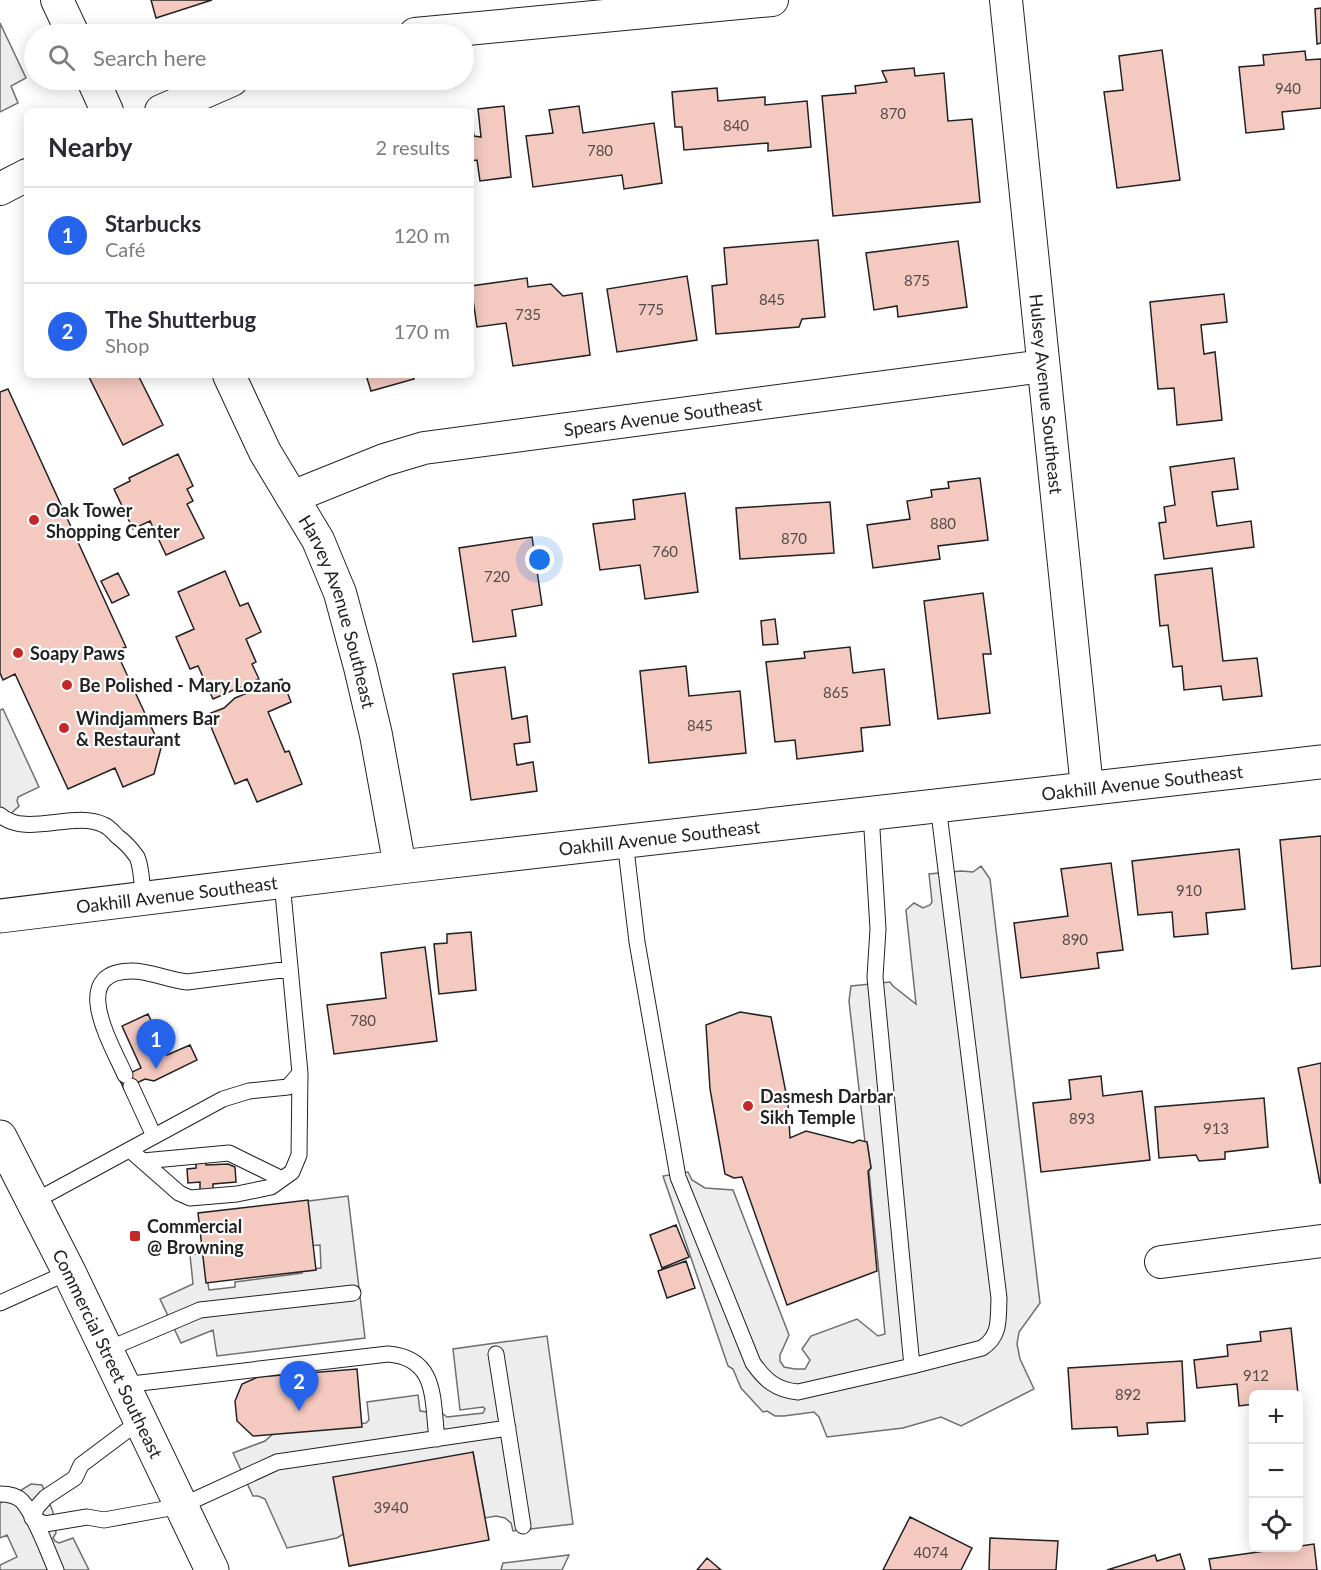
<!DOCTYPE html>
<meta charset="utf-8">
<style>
:root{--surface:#fff;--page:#f7f7f7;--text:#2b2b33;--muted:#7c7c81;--line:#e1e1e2;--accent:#2563eb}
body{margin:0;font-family:Lato,sans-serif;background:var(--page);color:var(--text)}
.controls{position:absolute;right:18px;bottom:18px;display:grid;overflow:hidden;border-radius:9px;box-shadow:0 3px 15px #0003}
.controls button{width:54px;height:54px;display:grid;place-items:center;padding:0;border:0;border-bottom:2px solid var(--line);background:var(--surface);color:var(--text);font:30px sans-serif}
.you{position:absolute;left:540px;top:560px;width:21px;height:21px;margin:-15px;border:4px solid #fff;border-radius:50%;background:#1a73e8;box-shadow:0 0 0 9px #1a73e833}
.badge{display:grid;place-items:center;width:39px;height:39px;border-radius:50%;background:var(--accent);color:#fff;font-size:20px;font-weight:700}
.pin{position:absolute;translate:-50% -50px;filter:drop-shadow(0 2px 3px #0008)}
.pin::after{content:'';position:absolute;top:32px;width:21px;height:18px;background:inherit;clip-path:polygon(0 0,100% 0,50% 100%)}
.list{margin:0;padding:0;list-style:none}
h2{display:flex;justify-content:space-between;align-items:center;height:78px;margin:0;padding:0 24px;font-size:26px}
h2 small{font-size:20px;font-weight:400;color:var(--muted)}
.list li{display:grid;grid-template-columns:39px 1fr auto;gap:18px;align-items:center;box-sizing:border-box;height:96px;padding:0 24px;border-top:2px solid var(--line)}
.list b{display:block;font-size:22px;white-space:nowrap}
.list p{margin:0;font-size:20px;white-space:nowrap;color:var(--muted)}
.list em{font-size:20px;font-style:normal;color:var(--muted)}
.icon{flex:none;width:33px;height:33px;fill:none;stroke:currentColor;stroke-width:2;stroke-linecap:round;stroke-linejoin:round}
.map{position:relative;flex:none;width:1321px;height:1570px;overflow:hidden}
.search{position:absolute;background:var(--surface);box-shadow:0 3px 15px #0003;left:24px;top:24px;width:450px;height:66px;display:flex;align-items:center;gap:15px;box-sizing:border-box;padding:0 21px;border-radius:33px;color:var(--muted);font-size:22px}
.panel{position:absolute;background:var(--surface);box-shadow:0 3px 15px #0003;left:24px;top:108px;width:450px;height:270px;border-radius:9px}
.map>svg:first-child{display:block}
.parking{fill:#ededed;stroke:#6f6f6f;stroke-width:1.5}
.building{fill:#f3c9c0;stroke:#222;stroke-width:1.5}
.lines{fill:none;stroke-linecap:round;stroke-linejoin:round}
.lane-casing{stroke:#222;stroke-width:17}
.street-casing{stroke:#222;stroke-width:34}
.secondary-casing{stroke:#222;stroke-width:35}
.primary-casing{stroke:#222;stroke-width:35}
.lane{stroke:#fff;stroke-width:15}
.street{stroke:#fff;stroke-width:32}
.secondary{stroke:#fff;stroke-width:33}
.primary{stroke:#fff;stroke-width:33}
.poi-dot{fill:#c62828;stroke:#fff;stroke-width:2}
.labels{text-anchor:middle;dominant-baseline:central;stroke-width:4.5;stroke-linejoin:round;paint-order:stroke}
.number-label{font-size:15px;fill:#564c4a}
.street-label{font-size:18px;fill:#222;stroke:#fff}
.poi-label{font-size:18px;font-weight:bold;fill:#222;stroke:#fff;text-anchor:start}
</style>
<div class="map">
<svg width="1321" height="1570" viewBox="0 0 1321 1570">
<rect width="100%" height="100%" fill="#fff"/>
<path class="parking" d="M 0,23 L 26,78 L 11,86 L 18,103 L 0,112 Z
M 3,709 L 39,787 L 18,797 L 17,801 L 19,806 L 0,824 L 0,710 Z
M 981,866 L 990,879 L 1040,1303 L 1019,1332 L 1017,1344 L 1020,1359 L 1034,1389 L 961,1426 L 941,1417 L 903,1428 L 827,1437 L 819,1417 L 814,1412 L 784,1416 L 775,1416 L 767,1411 L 763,1412 L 741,1388 L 733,1369 L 728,1366 L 663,1176 L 688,1172 L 692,1180 L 705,1188 L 733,1190 L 789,1335 L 780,1355 L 780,1361 L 784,1367 L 795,1369 L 805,1369 L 810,1360 L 802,1349 L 811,1336 L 857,1319 L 878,1336 L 885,1334 L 871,1193 L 869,1171 L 871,1168 L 867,1142 L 865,1142 L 849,1001 L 851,986 L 890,982 L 893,986 L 916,1004 L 906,910 L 914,903 L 923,908 L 930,905 L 932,902 L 929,874 L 961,871 L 973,872 Z
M 348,1196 L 365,1338 L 217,1356 L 213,1330 L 181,1343 L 160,1299 L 193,1284 L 190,1255 L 203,1253 L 209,1290 L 235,1287 L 235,1282 L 302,1273 L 302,1270 L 321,1268 L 320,1245 L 306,1246 L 301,1202 Z
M 547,1336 L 573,1524 L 513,1531 L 511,1523 L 505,1518 L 496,1516 L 485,1518 L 473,1452 L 337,1538 L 287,1548 L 265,1499 L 258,1496 L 253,1496 L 233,1453 L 265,1441 L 274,1433 L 366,1423 L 369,1420 L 367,1402 L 418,1395 L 420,1411 L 443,1414 L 447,1417 L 483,1413 L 485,1409 L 483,1407 L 460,1410 L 453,1349 Z
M 31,1484 L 42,1485 L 53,1512 L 56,1533 L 53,1538 L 55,1541 L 59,1543 L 73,1538 L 89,1570 L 0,1570 L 0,1565 L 17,1557 L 7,1535 L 0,1538 L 0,1503 Z
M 569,1555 L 562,1570 L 501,1570 L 503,1563 Z"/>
<path class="building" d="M 151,0 L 212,0 L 156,18 Z
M 1321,8 L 1321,43 L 1317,44 L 1315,9 Z
M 1162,50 L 1180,180 L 1117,188 L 1104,92 L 1123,90 L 1119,56 Z
M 1305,51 L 1306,60 L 1321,59 L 1321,108 L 1282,112 L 1284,129 L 1246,133 L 1239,67 L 1264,65 L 1263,55 Z
M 914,68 L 915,76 L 944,73 L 948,121 L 972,119 L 980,202 L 833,216 L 822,96 L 856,93 L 855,86 L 887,82 L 882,71 Z
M 717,88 L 718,101 L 765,97 L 765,105 L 807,101 L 811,147 L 768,151 L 768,143 L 684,150 L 682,127 L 675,127 L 672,92 Z
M 504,106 L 511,177 L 480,181 L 477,160 L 471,161 L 471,117 L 474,136 L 481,137 L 478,109 Z
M 579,106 L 583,133 L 654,123 L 662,183 L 624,189 L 622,175 L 533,187 L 526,136 L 553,133 L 549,110 Z
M 818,240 L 825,317 L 802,319 L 799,327 L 716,334 L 712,286 L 727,284 L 724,248 Z
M 958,241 L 967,307 L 898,317 L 897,306 L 874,310 L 866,253 Z
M 687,276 L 697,340 L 617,352 L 607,289 Z
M 527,278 L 528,287 L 551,284 L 563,296 L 582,293 L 590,355 L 513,366 L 506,323 L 477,327 L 471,286 Z
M 1224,294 L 1227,322 L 1201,325 L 1204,354 L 1215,352 L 1222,420 L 1177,425 L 1174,388 L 1158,389 L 1150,302 Z
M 93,375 L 138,375 L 163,425 L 123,445 L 89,377 Z
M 366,375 L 413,375 L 414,379 L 371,391 Z
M 8,389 L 126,647 L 116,651 L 161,748 L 154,774 L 123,787 L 115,768 L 68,789 L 15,674 L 3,680 L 0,673 L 0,392 Z
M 178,454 L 193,486 L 187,489 L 193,501 L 187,504 L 204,538 L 166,555 L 150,521 L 133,529 L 114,489 L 130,481 L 129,478 Z
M 1234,458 L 1238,489 L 1212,492 L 1217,526 L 1251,521 L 1254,547 L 1164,559 L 1159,523 L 1166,522 L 1164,507 L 1175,505 L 1170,467 Z
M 980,478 L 988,540 L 938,546 L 940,559 L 873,568 L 867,525 L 910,519 L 907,501 L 932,497 L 931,490 L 949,488 L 948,482 Z
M 685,493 L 698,592 L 645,599 L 640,565 L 600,570 L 593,524 L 635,519 L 633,500 Z
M 830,502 L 834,553 L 740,559 L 736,508 Z
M 532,537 L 542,605 L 512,610 L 516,636 L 473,642 L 459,548 Z
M 1212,568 L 1223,661 L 1257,658 L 1262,696 L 1223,700 L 1221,686 L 1184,690 L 1182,666 L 1173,667 L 1168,625 L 1160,626 L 1155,575 Z
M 225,571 L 240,606 L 248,603 L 261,632 L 246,639 L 256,662 L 252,664 L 259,679 L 213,699 L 198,666 L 190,669 L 176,637 L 194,629 L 178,592 Z
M 118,573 L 129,595 L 112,603 L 101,581 Z
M 983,593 L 991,654 L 983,654 L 990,713 L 938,719 L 924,601 Z
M 775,619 L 778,644 L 763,645 L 761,621 Z
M 850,647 L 853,673 L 884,669 L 890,725 L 861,728 L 863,751 L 797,759 L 795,740 L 775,742 L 766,662 L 805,658 L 804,652 Z
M 686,666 L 689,696 L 740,691 L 746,753 L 649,763 L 640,671 Z
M 505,667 L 512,719 L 527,716 L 530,742 L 514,744 L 517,765 L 533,762 L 537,791 L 471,800 L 453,674 Z
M 282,679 L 291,702 L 268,712 L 285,752 L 289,751 L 302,784 L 257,802 L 247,779 L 235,784 L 206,715 L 224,708 L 235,698 Z
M 1321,836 L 1321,966 L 1292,969 L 1280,840 Z
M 1239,849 L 1245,909 L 1206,913 L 1208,934 L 1174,937 L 1172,912 L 1138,915 L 1132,861 Z
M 1111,863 L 1123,950 L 1097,953 L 1099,968 L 1021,978 L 1014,923 L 1068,916 L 1061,869 Z
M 471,932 L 476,990 L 439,994 L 434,944 L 447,943 L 447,934 Z
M 425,947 L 437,1041 L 334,1054 L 327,1005 L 386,998 L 381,953 Z
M 740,1012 L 771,1017 L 788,1103 L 790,1138 L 806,1131 L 853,1143 L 859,1140 L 867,1142 L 871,1168 L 868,1171 L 877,1271 L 787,1305 L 742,1177 L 734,1178 L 725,1174 L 710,1089 L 706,1025 Z
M 148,1014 L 167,1055 L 190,1045 L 197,1060 L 154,1081 L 145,1079 L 124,1089 L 119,1078 L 141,1068 L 122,1026 Z
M 1321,1063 L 1321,1183 L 1320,1183 L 1298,1068 Z
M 1101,1076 L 1103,1096 L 1142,1091 L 1150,1160 L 1041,1172 L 1033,1103 L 1071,1099 L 1069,1080 Z
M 1264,1098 L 1268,1147 L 1225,1152 L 1225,1159 L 1199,1161 L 1196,1155 L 1159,1158 L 1155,1107 Z
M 206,1160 L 206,1165 L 228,1164 L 235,1167 L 236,1182 L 213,1184 L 213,1190 L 200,1191 L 200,1182 L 188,1183 L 187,1169 L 196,1168 L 196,1161 Z
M 308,1200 L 316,1270 L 206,1283 L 198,1213 Z
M 676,1225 L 689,1257 L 662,1268 L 650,1235 Z
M 686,1261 L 695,1288 L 667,1298 L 658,1271 Z
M 1291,1328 L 1298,1394 L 1254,1394 L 1254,1404 L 1239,1406 L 1237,1384 L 1197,1388 L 1194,1360 L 1228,1356 L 1227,1345 L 1261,1341 L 1260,1332 Z
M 1182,1361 L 1185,1421 L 1147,1423 L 1148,1434 L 1118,1436 L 1117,1427 L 1072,1429 L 1068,1368 Z
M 357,1369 L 362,1427 L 253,1436 L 237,1421 L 235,1401 L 242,1384 L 258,1377 Z
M 473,1452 L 489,1540 L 349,1566 L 333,1477 Z
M 910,1517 L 972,1548 L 961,1570 L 883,1570 Z
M 990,1538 L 1058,1541 L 1056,1570 L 989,1570 Z
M 1314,1544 L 1317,1570 L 1211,1570 L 1209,1559 Z
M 1180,1554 L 1185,1570 L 1107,1570 L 1155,1555 L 1157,1561 Z
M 707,1558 L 721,1570 L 697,1570 Z"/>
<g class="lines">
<defs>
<path id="lane" d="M 0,815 C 26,838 74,810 104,825 C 109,827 114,833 118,837 C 125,842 132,850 137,857 C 142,868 142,886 143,898
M 625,841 L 637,942 L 678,1177 L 753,1363 C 765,1380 776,1390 798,1392 L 912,1366 L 875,977 L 878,929 L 871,813
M 125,1075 C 112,1045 67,971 132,971 C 150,971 168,980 187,982 L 290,969
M 131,1086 L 154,1136
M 130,1150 L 179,1193 L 190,1198 L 237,1194 L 271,1187 L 292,1172 L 299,1155 L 300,1073
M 143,1161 L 229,1153 L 282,1179
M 33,1202 L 223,1099 L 249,1091 L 288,1087 L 300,1073 L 282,882
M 0,1303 L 69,1272
M 106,1350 L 200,1310 L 353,1293
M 496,1354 L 523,1526
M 912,1366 L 982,1348 C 1001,1336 998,1319 999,1298 L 938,805
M 123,1385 L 388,1354 C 438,1358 432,1400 437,1439
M 141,1420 L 81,1465 L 75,1478 L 46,1497 L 37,1507 L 32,1518 L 45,1524 L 87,1517 L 104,1520 L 181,1506 L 277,1462 L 508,1428
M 0,1494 C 8,1494 16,1495 22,1501 C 35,1515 48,1552 56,1570"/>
<g id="street">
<path d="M 57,0 L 73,34"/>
<path id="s1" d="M 1006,0 L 1087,788"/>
<path d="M 415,34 L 772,0"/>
<path d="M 93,80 L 107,111"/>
<path d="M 161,111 L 232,80"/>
<path d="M 0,189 L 27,175"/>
<path id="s2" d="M 229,375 L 265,452 L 318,540 L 340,593 L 360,667 L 376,735 L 400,867"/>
<path id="s3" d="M 292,497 L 384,460 L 424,448 L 1043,366"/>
<path d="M 1161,1262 L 1321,1241"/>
</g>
<g id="secondary">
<path id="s4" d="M 0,916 L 400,867 L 1321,762"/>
</g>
<g id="primary">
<path id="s5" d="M 0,1137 L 69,1272 L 212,1570"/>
</g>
</defs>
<use href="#lane" class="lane-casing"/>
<use href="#street" class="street-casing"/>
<use href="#secondary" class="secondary-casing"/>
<use href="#primary" class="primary-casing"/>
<use href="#lane" class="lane"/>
<use href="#street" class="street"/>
<use href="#secondary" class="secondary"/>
<use href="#primary" class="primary"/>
</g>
<g class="poi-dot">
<circle cx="34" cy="520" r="6"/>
<circle cx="18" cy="653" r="6"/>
<circle cx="67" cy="685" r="6"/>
<circle cx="64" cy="728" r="6"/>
<circle cx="748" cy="1106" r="6"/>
<rect x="129" y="1230" width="12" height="12" rx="3"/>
</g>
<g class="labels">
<g class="number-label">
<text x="1288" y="88">940</text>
<text x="893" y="113">870</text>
<text x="736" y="125">840</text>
<text x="600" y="150">780</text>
<text x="917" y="280">875</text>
<text x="772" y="299">845</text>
<text x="651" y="309">775</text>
<text x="528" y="314">735</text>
<text x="943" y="523">880</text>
<text x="794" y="538">870</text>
<text x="665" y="551">760</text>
<text x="497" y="576">720</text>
<text x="836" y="692">865</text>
<text x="700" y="725">845</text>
<text x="1189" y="890">910</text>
<text x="1075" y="939">890</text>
<text x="363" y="1020">780</text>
<text x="1082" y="1118">893</text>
<text x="1216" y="1128">913</text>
<text x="1256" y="1375">912</text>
<text x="1128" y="1394">892</text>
<text x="391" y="1507">3940</text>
<text x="931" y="1552">4074</text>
</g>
<g class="street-label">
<text stroke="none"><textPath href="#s1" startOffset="396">Hulsey Avenue Southeast</textPath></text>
<text stroke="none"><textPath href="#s3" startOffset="382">Spears Avenue Southeast</textPath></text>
<text stroke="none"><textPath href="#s2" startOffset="262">Harvey Avenue Southeast</textPath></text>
<text stroke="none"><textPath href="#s4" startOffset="1150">Oakhill Avenue Southeast</textPath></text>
<text stroke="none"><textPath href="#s4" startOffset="664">Oakhill Avenue Southeast</textPath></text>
<text stroke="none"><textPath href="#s4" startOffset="178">Oakhill Avenue Southeast</textPath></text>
<text stroke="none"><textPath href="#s5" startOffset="242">Commercial Street Southeast</textPath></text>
</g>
<g class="poi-label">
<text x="46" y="510">Oak Tower<tspan x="46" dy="21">Shopping Center</tspan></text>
<text x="30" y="653">Soapy Paws</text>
<text x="79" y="685">Be Polished - Mary Lozano</text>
<text x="76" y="718">Windjammers Bar<tspan x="76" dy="21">&amp; Restaurant</tspan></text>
<text x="760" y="1096">Dasmesh Darbar<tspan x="760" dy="21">Sikh Temple</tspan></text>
<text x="147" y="1226">Commercial<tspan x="147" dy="21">@ Browning</tspan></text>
</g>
</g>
</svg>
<div class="controls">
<button>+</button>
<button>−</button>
<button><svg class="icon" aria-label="locate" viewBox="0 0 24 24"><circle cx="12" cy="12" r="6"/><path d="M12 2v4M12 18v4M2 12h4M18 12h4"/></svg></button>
</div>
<div class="you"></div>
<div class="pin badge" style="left:156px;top:1069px">1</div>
<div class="pin badge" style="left:299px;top:1411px">2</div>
<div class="search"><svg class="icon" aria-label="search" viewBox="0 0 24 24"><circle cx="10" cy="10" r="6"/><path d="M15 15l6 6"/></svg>Search here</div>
<section class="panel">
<h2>Nearby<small>2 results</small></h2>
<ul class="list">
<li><span class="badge">1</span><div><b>Starbucks</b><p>Café</p></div><em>120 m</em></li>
<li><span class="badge">2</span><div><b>The Shutterbug</b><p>Shop</p></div><em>170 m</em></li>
</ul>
</section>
</div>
